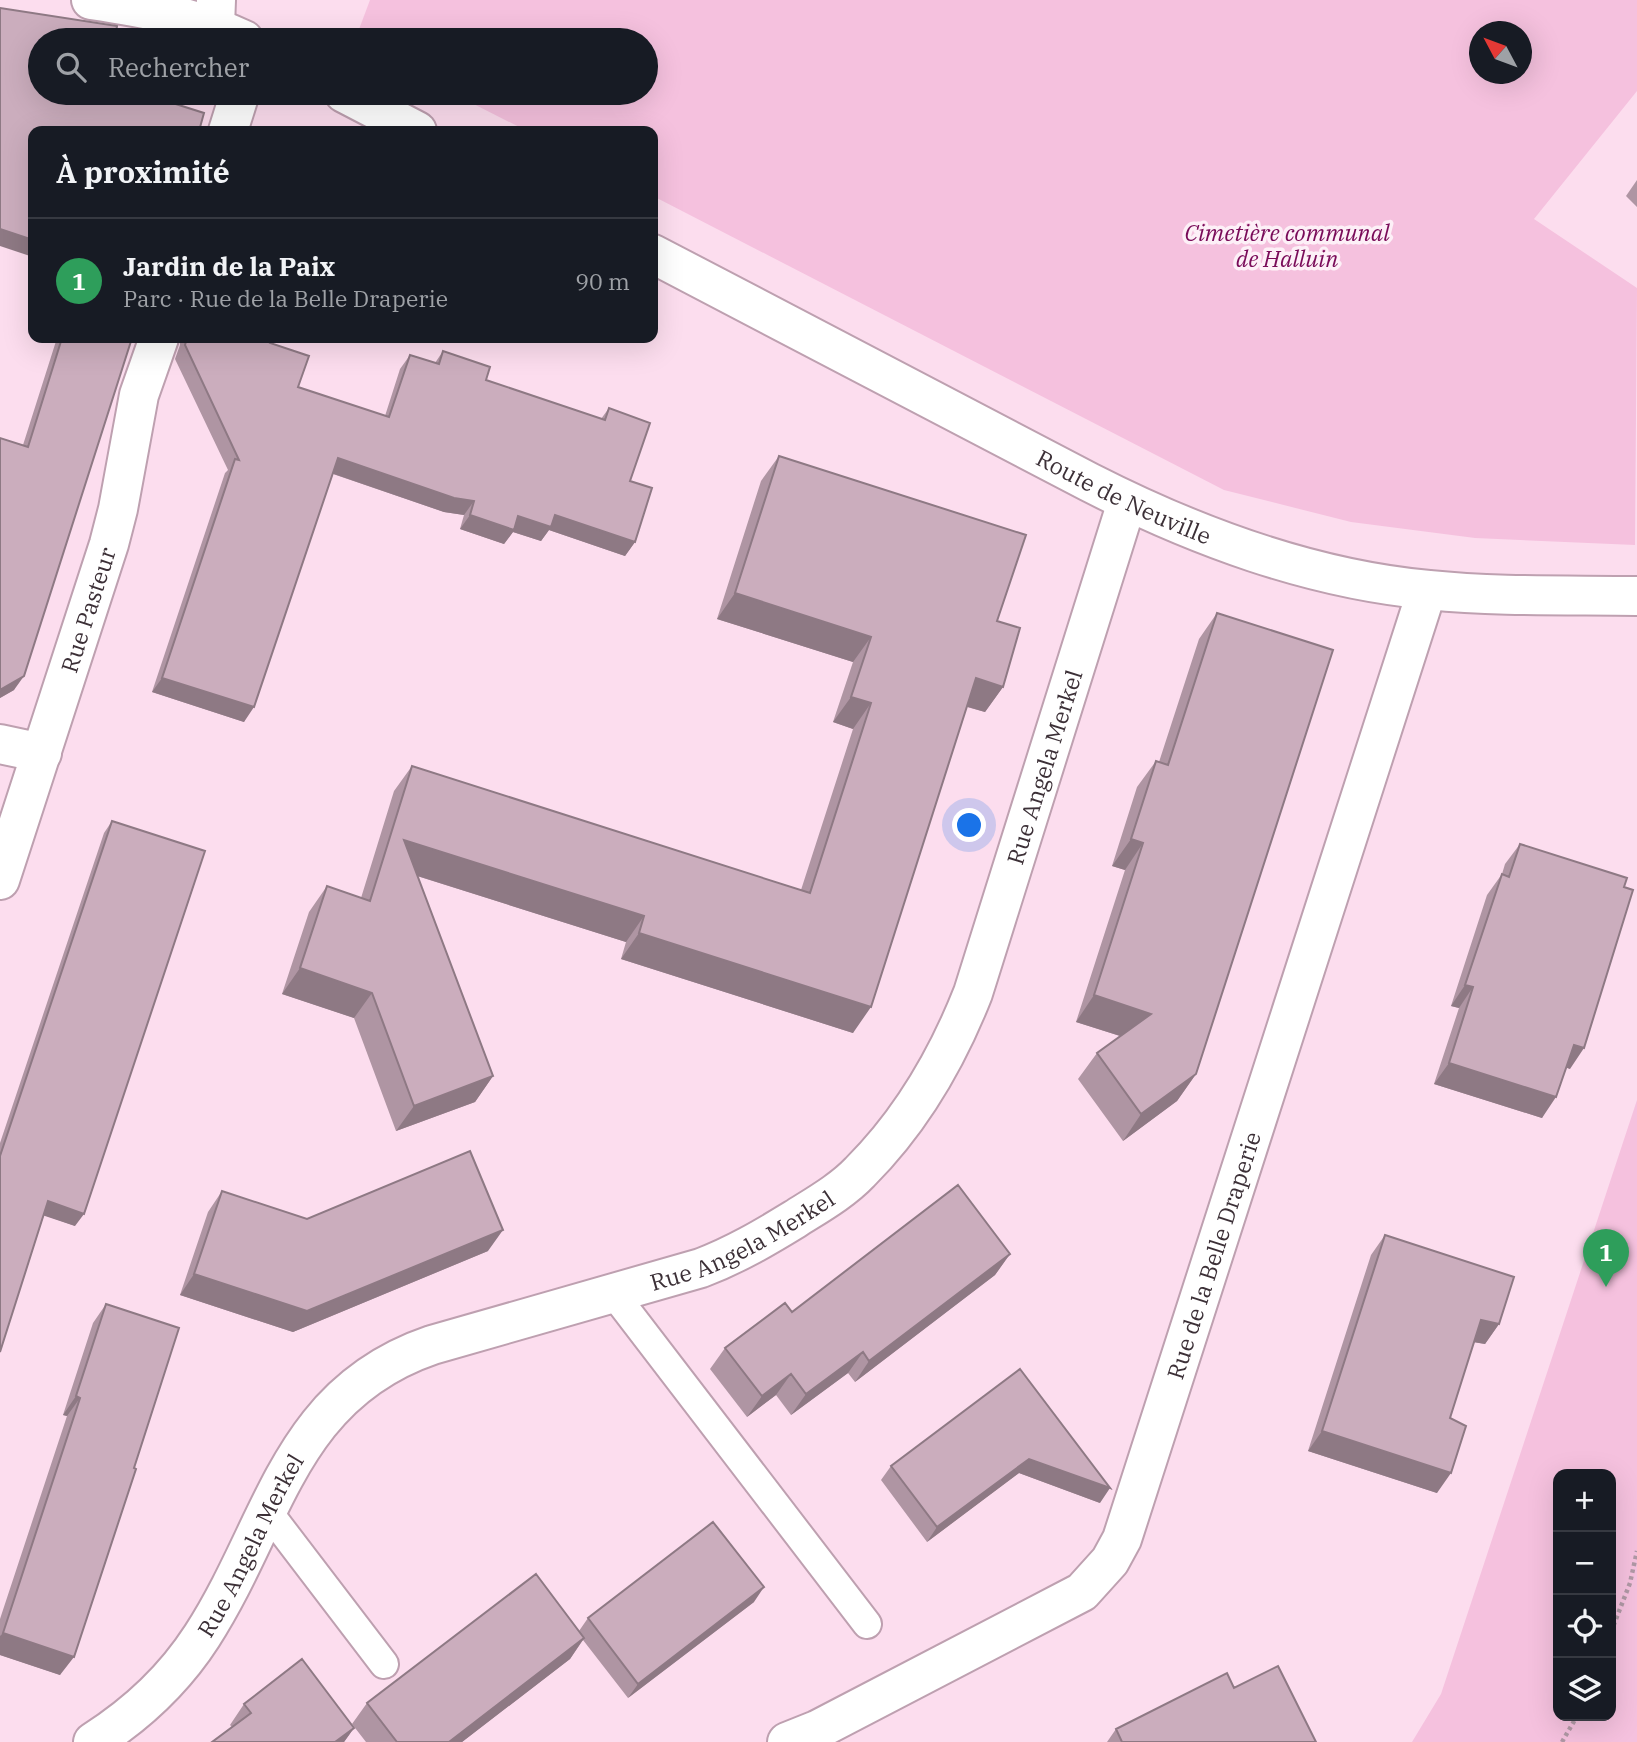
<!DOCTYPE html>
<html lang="fr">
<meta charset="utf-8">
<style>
:root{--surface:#171b24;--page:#242831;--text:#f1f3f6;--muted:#9ea1a6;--line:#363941;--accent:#0b8043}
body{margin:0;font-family:"IBM Plex Serif",serif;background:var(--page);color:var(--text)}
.controls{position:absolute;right:21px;bottom:21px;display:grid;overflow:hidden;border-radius:14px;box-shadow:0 7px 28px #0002}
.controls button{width:63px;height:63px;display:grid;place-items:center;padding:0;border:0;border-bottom:2px solid var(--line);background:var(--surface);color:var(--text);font:35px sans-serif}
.compass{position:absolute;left:1469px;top:21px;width:63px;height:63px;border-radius:50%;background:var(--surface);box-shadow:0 7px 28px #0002;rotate:311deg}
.you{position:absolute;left:970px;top:826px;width:24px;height:24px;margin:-18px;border:5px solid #fff;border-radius:50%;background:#1a73e8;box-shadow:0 0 0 10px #1a73e833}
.badge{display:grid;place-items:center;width:46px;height:46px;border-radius:50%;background:var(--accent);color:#fff;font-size:23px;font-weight:700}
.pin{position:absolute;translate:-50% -58px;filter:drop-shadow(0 2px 4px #0008)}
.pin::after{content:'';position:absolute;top:37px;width:24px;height:21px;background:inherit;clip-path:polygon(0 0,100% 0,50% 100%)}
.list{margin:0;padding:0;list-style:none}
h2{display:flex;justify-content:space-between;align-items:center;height:91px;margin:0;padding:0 28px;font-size:30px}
h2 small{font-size:23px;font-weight:400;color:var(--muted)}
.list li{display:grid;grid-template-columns:46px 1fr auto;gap:21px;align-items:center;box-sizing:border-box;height:126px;padding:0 28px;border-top:2px solid var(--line)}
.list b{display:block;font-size:26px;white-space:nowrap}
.list p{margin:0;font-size:23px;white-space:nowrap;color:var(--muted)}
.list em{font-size:23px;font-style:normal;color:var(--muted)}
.icon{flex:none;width:38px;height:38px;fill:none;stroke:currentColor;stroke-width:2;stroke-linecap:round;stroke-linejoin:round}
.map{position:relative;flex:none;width:1637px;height:1742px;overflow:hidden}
.search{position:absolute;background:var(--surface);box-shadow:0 7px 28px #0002;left:28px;top:28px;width:630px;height:77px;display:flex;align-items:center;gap:18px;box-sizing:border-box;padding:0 24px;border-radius:38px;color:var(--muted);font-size:26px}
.panel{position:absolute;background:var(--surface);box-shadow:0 7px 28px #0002;left:28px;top:126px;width:630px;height:217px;border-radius:14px}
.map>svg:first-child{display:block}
.green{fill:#f5c1de;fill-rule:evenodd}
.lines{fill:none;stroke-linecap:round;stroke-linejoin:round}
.lane-casing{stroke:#bea0b0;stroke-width:32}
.street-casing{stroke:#bea0b0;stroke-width:42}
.secondary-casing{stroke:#bea0b0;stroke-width:42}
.path{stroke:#b098a5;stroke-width:4.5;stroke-dasharray:3.5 3.5;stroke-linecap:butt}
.lane{stroke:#fff;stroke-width:28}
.street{stroke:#fff;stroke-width:38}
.secondary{stroke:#fff;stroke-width:38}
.wall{fill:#af95a3}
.shaded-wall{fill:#8e7984}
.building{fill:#cbadbd;stroke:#8e7984;stroke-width:2}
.labels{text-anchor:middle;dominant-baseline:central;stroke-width:7;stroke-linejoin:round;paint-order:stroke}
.park-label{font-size:23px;font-style:italic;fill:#790b59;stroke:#fdf0f7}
.street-label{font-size:23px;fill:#3c3037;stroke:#fdf0f7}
</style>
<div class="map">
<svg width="1637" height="1742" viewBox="0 0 1637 1742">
<rect width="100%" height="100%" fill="#fcddee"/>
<path class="green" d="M 370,0 L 1637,0 L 1637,91 L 1534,219 L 1637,288 L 1635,545 L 1475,538 L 1351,522 L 1224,490 L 653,196 L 653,131 L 527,131 L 452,93 L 646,93 L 646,40 L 355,40 ZM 1480,32 L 1522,32 L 1522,74 L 1480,74 Z
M 1637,1100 L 1637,1742 L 1412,1742 L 1441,1694 ZM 1558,1474 L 1611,1474 L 1611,1716 L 1558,1716 Z"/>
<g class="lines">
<defs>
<path id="lane" d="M 614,1294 L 867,1624
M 268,1512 L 384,1664"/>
<g id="street">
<path d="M 215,26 L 216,0"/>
<path d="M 228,131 L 240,93"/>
<path d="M 0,744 L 42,753"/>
<path id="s1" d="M 0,880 L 109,544 L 118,509 L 139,395 L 159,338"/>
<path id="s2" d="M 93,1742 C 137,1714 173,1681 202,1636 C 275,1523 288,1394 432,1345 L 701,1268 C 735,1255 764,1238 795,1219 C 817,1205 842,1191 860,1172 C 910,1122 947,1059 973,993 L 1127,502"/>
<path id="s3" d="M 787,1742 L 817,1730 L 1082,1592 L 1110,1561 L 1122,1539 L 1427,590"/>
</g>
<g id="secondary">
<path d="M 91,0 C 144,8 194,16 244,40"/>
<path d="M 344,93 L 417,131"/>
<path id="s4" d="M 653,254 L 1089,482 C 1195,536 1309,579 1429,590 C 1498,597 1568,595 1637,596"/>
</g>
</defs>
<use href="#lane" class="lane-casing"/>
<use href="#street" class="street-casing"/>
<use href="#secondary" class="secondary-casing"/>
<path class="path" d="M 1611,1632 L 1630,1583 L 1637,1551
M 1562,1742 L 1577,1716"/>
<use href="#lane" class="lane"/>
<use href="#street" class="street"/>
<use href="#secondary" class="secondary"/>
</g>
<path class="wall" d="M 1637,180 L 1637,207 L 1626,196 Z
M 57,338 L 132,338 L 14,690 L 0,698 L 0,438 L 23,445 Z
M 180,338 L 272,338 L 270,343 L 298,387 L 385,416 L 400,369 L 410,355 L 435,363 L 443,351 L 486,380 L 601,419 L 609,408 L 630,481 L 635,542 L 625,556 L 549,530 L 541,541 L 513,532 L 504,544 L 460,529 L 464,515 L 444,512 L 333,474 L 244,722 L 152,692 L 225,473 L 228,470 L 175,359 L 180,345 Z
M 779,456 L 997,621 L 1003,687 L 985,712 L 967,707 L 853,1033 L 621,959 L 626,942 L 417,876 L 493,1076 L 475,1102 L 396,1131 L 354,1018 L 282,994 L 309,912 L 327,886 L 361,898 L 394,791 L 412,766 L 801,890 L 853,729 L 833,722 L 853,662 L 717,619 L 761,481 Z
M 1217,613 L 1196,1074 L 1177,1101 L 1123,1141 L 1078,1079 L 1097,1053 L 1120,1036 L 1076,1022 L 1125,870 L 1112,866 L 1137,787 L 1156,761 L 1159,762 L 1199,639 Z
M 112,821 L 75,1226 L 44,1215 L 0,1352 L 0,1143 L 104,833 Z
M 1520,844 L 1570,1069 L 1566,1067 L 1542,1118 L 1434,1084 L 1459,1008 L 1451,1006 L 1487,895 L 1502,874 L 1505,864 Z
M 222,1191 L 307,1219 L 488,1251 L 293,1332 L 180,1295 L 208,1212 Z
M 1385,1235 L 1499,1324 L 1485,1344 L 1474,1342 L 1450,1418 L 1437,1493 L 1308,1451 L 1371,1255 Z
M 1010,1254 L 995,1275 L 855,1382 L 848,1373 L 791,1415 L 776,1395 L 747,1417 L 710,1369 L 725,1348 L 792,1312 Z
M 106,1304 L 134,1468 L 60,1675 L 0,1655 L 0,1619 L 67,1416 L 63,1415 L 93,1323 Z
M 1020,1369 L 1100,1503 L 1019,1473 L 927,1542 L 881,1480 L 891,1466 Z
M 754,1602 L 628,1698 L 583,1640 L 570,1659 L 462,1742 L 366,1742 L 352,1724 L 367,1703 L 579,1631 L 588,1618 Z
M 1234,1688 L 1316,1742 L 1107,1742 L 1116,1729 Z
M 244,1704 L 354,1728 L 344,1742 L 212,1742 L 232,1727 L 230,1725 Z"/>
<path class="shaded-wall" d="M 0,229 L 33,240 L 33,257 L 0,246 Z
M 338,458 L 474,501 L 464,515 L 444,512 L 328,472 Z
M 470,515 L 518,516 L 555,515 L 635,542 L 625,556 L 549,530 L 541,541 L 513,532 L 504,544 L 460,529 Z
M 735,593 L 871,637 L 853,662 L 717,619 Z
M 24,676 L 14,690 L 0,698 L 0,690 Z
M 162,678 L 254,707 L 244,722 L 152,692 Z
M 976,678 L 1003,687 L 985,712 L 958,704 Z
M 851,697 L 871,703 L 853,729 L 833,722 Z
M 1131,839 L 1143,843 L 1125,870 L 1112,866 Z
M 404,840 L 644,916 L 626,942 L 386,866 Z
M 639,933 L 871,1007 L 853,1033 L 621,959 Z
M 300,968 L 372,993 L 354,1018 L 282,994 Z
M 1465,985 L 1473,987 L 1459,1008 L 1451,1006 Z
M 1094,995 L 1151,1014 L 1133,1040 L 1076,1022 Z
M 1574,1045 L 1584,1048 L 1570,1069 L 1559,1065 Z
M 1449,1063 L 1556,1097 L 1542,1118 L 1434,1084 Z
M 1196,1074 L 1177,1101 L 1123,1141 L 1141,1114 Z
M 493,1076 L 475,1102 L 396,1131 L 414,1106 Z
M 48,1201 L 84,1214 L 75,1226 L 39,1214 Z
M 503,1230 L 488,1251 L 293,1332 L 180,1295 L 194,1274 Z
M 1010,1254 L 995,1275 L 855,1382 L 869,1361 Z
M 1481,1320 L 1499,1324 L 1485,1344 L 1467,1341 Z
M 863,1352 L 848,1373 L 791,1415 L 806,1394 Z
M 791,1374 L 776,1395 L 747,1417 L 762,1396 Z
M 76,1396 L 80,1398 L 67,1416 L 63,1415 Z
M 1322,1431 L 1451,1473 L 1437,1493 L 1308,1451 Z
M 1029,1459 L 1110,1488 L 1100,1503 L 1019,1473 L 927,1542 L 937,1527 Z
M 764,1587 L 754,1602 L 628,1698 L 638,1684 Z
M 3,1633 L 74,1657 L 60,1675 L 0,1655 L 0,1636 Z
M 584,1638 L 570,1659 L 462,1742 L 449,1742 Z
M 354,1728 L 344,1742 L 335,1742 Z"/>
<path class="building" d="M 0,8 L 117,26 L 115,40 L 40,40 L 40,93 L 141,93 L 204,113 L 199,131 L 33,131 L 33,240 L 0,229 Z
M 62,338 L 132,338 L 24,676 L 0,690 L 0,438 L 28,447 Z
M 187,338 L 272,338 L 270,343 L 309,356 L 298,387 L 389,417 L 410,355 L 439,364 L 443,351 L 490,367 L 486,380 L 605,420 L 609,408 L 650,423 L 630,481 L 652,488 L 635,542 L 555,515 L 551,527 L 518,516 L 514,530 L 470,515 L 474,501 L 454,498 L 338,458 L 254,707 L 162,678 L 235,459 L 239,460 L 185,345 Z
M 779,456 L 1026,535 L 997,621 L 1020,628 L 1003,687 L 976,678 L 871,1007 L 639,933 L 644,916 L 404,840 L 493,1076 L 414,1106 L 372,993 L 300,968 L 327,886 L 370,901 L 412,766 L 810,893 L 871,703 L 851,697 L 871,637 L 735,593 Z
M 1217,613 L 1333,650 L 1196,1074 L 1141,1114 L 1097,1053 L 1151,1014 L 1094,995 L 1143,843 L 1131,839 L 1156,761 L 1168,765 Z
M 112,821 L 205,851 L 84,1214 L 48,1201 L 0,1352 L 0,1156 Z
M 1520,844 L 1627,878 L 1624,887 L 1633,890 L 1584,1048 L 1574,1045 L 1556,1097 L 1449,1063 L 1473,987 L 1465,985 L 1502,874 L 1509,877 Z
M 470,1151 L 503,1230 L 307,1311 L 194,1274 L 222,1191 L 307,1219 Z
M 958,1185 L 1010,1254 L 869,1361 L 863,1352 L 806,1394 L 791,1374 L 762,1396 L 725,1348 L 785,1303 L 792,1312 Z
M 1385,1235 L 1514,1277 L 1499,1324 L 1481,1320 L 1450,1418 L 1466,1426 L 1451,1473 L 1322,1431 Z
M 106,1304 L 179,1328 L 134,1468 L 136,1469 L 74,1657 L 3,1633 L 80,1398 L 76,1396 Z
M 1020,1369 L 1110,1488 L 1029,1459 L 937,1527 L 891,1466 Z
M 713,1522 L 764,1587 L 638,1684 L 588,1618 Z
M 536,1574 L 584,1638 L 449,1742 L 397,1742 L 367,1703 Z
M 302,1659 L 354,1728 L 335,1742 L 212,1742 L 251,1713 L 244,1704 Z
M 1278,1666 L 1316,1742 L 1122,1742 L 1116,1729 L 1227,1673 L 1234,1688 Z"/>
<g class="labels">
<g class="park-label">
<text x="1287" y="232">Cimetière communal<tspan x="1287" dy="26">de Halluin</tspan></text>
</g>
<g class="street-label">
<text stroke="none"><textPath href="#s4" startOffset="530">Route de Neuville</textPath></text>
<text stroke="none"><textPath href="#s1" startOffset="284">Rue Pasteur</textPath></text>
<text stroke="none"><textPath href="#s2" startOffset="1452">Rue Angela Merkel</textPath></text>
<text stroke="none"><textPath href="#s2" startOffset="864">Rue Angela Merkel</textPath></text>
<text stroke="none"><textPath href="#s3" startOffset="696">Rue de la Belle Draperie</textPath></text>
<text stroke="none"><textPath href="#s2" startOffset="256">Rue Angela Merkel</textPath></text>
</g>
</g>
</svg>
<div class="controls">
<button>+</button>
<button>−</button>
<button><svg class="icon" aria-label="locate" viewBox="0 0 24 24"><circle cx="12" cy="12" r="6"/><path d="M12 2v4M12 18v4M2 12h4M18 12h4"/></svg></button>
<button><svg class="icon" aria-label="layers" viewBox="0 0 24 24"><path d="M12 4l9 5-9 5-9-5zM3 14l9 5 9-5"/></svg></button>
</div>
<svg class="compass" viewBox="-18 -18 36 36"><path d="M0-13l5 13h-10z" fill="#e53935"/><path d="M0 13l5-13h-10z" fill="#9ea1a6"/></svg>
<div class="you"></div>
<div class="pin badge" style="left:1606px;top:1287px;background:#2e9e5b">1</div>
<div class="search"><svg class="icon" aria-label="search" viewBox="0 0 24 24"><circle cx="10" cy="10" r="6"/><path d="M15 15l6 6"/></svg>Rechercher</div>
<section class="panel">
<h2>À proximité<small></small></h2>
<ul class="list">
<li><span class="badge" style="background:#2e9e5b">1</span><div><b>Jardin de la Paix</b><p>Parc · Rue de la Belle Draperie</p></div><em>90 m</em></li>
</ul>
</section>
</div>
